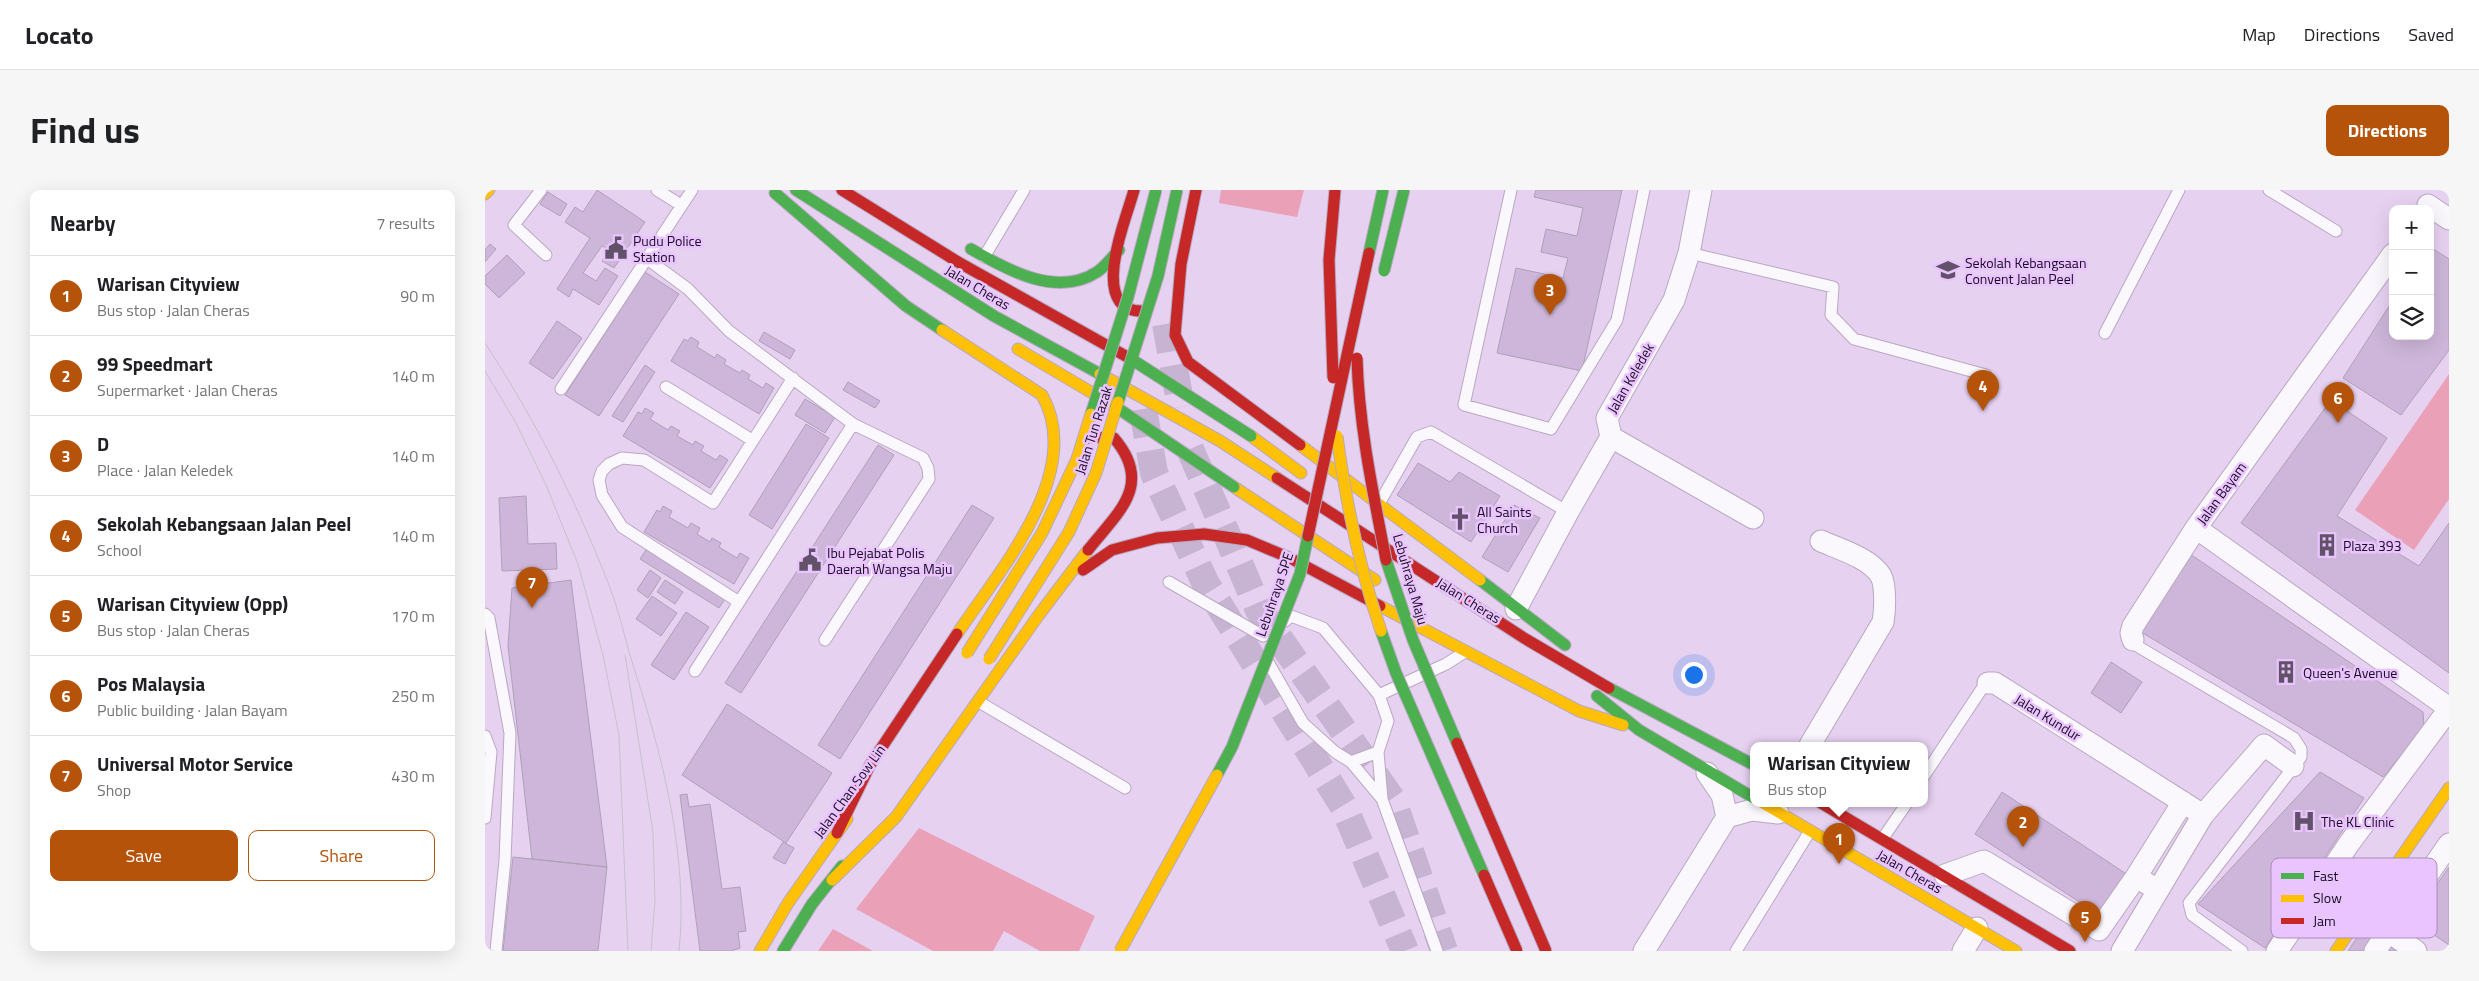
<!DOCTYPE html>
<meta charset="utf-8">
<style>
:root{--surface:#fff;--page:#f6f6f6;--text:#202124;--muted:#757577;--line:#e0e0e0;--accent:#b45309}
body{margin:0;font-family:"Titillium Web",sans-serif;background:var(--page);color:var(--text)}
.controls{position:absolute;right:15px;top:15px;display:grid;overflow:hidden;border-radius:10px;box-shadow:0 5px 20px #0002}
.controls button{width:45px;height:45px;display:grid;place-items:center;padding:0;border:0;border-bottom:1px solid var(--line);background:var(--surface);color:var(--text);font:25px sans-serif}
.you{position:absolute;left:1208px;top:484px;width:18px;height:18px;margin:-12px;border:4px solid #fff;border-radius:50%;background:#1a73e8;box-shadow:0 0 0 8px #1a73e833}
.badge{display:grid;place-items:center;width:32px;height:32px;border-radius:50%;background:var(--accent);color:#fff;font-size:16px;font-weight:700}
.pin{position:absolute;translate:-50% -41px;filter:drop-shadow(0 1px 2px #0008)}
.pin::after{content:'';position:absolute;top:26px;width:18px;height:15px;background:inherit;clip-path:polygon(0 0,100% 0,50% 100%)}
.popup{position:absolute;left:1265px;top:552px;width:178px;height:65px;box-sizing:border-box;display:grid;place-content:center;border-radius:10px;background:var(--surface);filter:drop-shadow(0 1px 4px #0005);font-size:16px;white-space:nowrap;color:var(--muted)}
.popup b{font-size:19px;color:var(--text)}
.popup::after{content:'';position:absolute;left:50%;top:100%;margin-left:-10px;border:10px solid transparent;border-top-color:var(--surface)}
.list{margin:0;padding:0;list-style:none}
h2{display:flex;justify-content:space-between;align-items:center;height:65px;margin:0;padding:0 20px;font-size:21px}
h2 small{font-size:16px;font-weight:400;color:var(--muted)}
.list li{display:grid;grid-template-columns:32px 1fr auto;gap:15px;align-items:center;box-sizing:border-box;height:80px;padding:0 20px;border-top:1px solid var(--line)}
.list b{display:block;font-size:19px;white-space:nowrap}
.list p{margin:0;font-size:16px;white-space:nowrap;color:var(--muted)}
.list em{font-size:16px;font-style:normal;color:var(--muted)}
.actions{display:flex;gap:10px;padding:15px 20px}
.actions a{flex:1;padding:11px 0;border:1px solid var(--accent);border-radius:10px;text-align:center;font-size:18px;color:var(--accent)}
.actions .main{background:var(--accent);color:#fff}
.icon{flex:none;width:28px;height:28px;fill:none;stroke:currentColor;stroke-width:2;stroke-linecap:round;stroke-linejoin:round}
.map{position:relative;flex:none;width:1964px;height:761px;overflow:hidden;border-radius:10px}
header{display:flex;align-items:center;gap:30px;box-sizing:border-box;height:70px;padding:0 25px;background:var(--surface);border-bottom:1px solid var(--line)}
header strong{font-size:24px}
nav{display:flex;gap:28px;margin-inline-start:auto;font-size:18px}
.intro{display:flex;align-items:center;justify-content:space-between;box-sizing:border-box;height:120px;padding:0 30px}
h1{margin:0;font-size:35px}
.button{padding:12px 22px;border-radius:10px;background:var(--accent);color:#fff;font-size:18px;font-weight:700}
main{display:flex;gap:30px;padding:0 30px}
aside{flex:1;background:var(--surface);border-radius:10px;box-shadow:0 5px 20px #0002}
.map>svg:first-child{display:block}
.green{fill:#eaa1b7}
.building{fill:#cdb6d9;stroke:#afa0b8}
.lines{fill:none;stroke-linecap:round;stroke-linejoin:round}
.highway-tunnel{stroke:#c7b3d2;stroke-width:28;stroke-dasharray:28 14;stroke-linecap:butt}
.lane-casing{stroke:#b8a8c1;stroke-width:13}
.street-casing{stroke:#b8a8c1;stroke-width:23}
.fast-casing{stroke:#b8a8c1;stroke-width:13}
.slow-casing{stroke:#b8a8c1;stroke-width:13}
.jam-casing{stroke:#b8a8c1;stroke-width:13}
.lane{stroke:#fbf8fd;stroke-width:11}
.street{stroke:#fbf8fd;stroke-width:21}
.fast{stroke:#4caf50;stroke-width:11}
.slow{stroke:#ffc107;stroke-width:11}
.jam{stroke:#c62828;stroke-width:11}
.tram{stroke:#c7c1c9;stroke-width:1}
.fast-bridge-casing{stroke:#b8a8c1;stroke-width:13;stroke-linecap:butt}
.slow-bridge-casing{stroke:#b8a8c1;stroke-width:13;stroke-linecap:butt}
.jam-bridge-casing{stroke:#b8a8c1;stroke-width:13;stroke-linecap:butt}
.fast-bridge{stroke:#4caf50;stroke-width:11}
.slow-bridge{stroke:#ffc107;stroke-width:11}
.jam-bridge{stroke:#c62828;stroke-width:11}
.labels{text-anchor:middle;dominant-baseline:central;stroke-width:5;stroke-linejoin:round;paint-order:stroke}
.poi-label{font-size:14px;fill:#190c20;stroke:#e9c4fe;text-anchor:start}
.street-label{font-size:14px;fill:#190c20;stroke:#e9c4fe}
.key{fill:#e9c4fe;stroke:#ab8dbb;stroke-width:1}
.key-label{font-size:14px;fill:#190c20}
</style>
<header>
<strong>Locato</strong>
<nav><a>Map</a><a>Directions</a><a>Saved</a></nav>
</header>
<div class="intro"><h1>Find us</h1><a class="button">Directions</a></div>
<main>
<aside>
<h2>Nearby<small>7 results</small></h2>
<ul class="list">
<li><span class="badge">1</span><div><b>Warisan Cityview</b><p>Bus stop · Jalan Cheras</p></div><em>90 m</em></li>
<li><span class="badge">2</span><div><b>99 Speedmart</b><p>Supermarket · Jalan Cheras</p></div><em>140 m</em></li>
<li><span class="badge">3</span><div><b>D</b><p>Place · Jalan Keledek</p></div><em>140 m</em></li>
<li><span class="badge">4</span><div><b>Sekolah Kebangsaan Jalan Peel</b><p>School</p></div><em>140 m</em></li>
<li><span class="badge">5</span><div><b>Warisan Cityview (Opp)</b><p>Bus stop · Jalan Cheras</p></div><em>170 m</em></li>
<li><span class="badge">6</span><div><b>Pos Malaysia</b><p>Public building · Jalan Bayam</p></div><em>250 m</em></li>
<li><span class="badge">7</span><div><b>Universal Motor Service</b><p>Shop</p></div><em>430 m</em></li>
</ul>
<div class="actions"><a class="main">Save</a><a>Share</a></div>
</aside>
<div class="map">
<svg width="1964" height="761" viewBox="0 0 1964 761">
<rect width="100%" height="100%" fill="#e6d1f1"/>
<path class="green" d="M 736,0 L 819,0 L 812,27 L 734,13 Z
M 1964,184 L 1964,309 L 1929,360 L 1870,320 Z
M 434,638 L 610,726 L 594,761 L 555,761 L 519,741 L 508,761 L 448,761 L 371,719 Z
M 348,739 L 388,761 L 333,761 Z"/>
<path class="building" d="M 112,0 L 160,32 L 129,78 L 117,71 L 124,60 L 117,56 L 98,83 L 111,91 L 120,78 L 133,86 L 114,115 L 88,99 L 84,107 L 72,99 L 105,48 L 80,32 L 90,17 L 98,22 Z
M 1051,0 L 1137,0 L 1097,181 L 1012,163 L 1031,78 L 1078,88 L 1083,68 L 1056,62 L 1061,39 L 1092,46 L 1098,18 L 1049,7 Z
M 63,2 L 82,14 L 75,26 L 55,14 Z
M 5,54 L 11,59 L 0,72 L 0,60 Z
M 1945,57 L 1964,69 L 1964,160 L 1916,225 L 1858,188 L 1908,110 L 1908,146 L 1945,146 Z
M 22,65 L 40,83 L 14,108 L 0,94 L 0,86 Z
M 160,82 L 194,104 L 114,226 L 80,205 Z
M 72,131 L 97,148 L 68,189 L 44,173 Z
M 279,142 L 310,160 L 305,169 L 274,151 Z
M 206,147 L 214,152 L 212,157 L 230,168 L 232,164 L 241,170 L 239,174 L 255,183 L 257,180 L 265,185 L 263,189 L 278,198 L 281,193 L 289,198 L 274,224 L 186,171 L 199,149 L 203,151 Z
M 160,175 L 170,182 L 138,232 L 127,226 Z
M 363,192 L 395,211 L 390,218 L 358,200 Z
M 320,209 L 350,227 L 340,243 L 310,225 Z
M 1846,210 L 1902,248 L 1852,326 L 1934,376 L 1964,333 L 1964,483 L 1756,333 Z
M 160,218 L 169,223 L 165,229 L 183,240 L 186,236 L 195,241 L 192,246 L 208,255 L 210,251 L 219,256 L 216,261 L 231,270 L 235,265 L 243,270 L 225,298 L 138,246 L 153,222 L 157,224 Z
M 321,234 L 344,248 L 287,339 L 264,325 Z
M 393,255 L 409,265 L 256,503 L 240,493 Z
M 933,273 L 965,292 L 974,282 L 1015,306 L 986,352 L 912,305 Z
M 41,306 L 43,354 L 71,353 L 72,379 L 17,381 L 14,308 Z
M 487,315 L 509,328 L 355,569 L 333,555 Z
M 1029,315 L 1055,328 L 1023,382 L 997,367 Z
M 178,316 L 187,321 L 184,327 L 203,338 L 206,333 L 215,338 L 212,344 L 225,352 L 227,348 L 236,353 L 234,357 L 252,368 L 255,363 L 264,368 L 249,394 L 159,342 L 172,320 L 175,322 Z
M 163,357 L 242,406 L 234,418 L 155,369 Z
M 1705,364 L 1938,522 L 1939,538 L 1898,587 L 1656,442 Z
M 165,380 L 176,388 L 163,408 L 152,400 Z
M 86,390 L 122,677 L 47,669 L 23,456 L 27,398 Z
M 180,390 L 198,402 L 190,414 L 172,402 Z
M 167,406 L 192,423 L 176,446 L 151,429 Z
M 201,422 L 224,437 L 189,490 L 166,475 Z
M 1626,472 L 1657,492 L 1636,523 L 1606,503 Z
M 242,514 L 347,583 L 301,653 L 197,585 Z
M 1835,582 L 1879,608 L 1780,758 L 1713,714 Z
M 1517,602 L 1646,687 L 1619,728 L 1490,644 Z
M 202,604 L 204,617 L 225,614 L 237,699 L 255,697 L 261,741 L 253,742 L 255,758 L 246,761 L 215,761 L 195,605 Z
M 298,652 L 309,658 L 300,674 L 288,668 Z
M 28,667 L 122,677 L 113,761 L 18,761 Z
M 1964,677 L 1964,755 L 1927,730 Z
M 1881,734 L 1921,761 L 1863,761 Z"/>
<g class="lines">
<path class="highway-tunnel" d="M 681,134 L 696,217
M 658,219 L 669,283 L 721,394 L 859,617 L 920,761
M 705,259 L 774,420 L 908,611 L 959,761"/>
<defs>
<path id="lane" d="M 56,0 L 29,35 L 61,65
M 172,0 L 196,15
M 1026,0 L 979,215 L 1066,239 L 1132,130 L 1159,0
M 1784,0 L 1851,41
M 1204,63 L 1348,97 L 1346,125 L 1369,149 L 1501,185
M 499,67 L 539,0
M 161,68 L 203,99 L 244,141 L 368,234 L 438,268 L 443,278 L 444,289 L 340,450
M 1620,143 L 1694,0
M 181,197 L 267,250
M 76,199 L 207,0
M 895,312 L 932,247 L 946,242 L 1083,322
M 684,392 L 778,446
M 254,412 L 137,337 L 117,305 L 114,290 L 117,281 L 124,274 L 137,268 L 159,270 L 228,313 L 308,188
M 0,424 L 4,428 L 25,543 L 20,670 L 11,761
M 800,431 L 806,426 L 838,438 L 894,505 L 903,531 L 893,562 L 897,609 L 952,761
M 1648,450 L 1652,456 L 1809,548 L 1816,559 L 1816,567 L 1704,713 L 1707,725 L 1757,761
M 783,472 L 818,533 L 850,562 L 866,572 L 893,562
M 210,481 L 368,234
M 894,505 L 961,474 L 980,462
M 494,512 L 640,598
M 0,546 L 6,562 L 0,628
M 866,572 L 897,609
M 1439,586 L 1498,497 L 1503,493
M 1398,648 L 1422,613
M 1251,761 L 1325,641"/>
<path id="street" d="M 1943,15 L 1964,29
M 1126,247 L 1268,328
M 1711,338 L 1964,518
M 1031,419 L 1083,322 L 1126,247 L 1122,228 L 1189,110 L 1204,63 L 1216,0
M 1648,450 L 1646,443 L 1648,436 L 1711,338 L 1908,64
M 1503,493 L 1510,493 L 1718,625
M 1325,555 L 1398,432 C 1400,421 1401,396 1396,386 C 1385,368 1354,359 1336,351
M 1242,627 L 1267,620 L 1293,623
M 1460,685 L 1499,671 L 1614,740 L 1651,687 L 1673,700
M 1651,687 L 1698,612
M 1903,741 L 1931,761
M 1159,761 L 1242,627 L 1237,605 L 1222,583
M 1478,761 L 1492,738
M 1637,761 L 1718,625 L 1779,555 L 1808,576
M 1792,761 L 1863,655 L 1964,519
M 1890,761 L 1964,654"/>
<path id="fast" d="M 311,0 L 509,126 L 615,184
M 290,3 L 421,116 L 457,140
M 486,59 C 522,80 572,108 612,82 C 621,76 627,67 634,60
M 995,390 L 1080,455
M 1124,498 L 1269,575
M 1112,506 L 1154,540 L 1269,608
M 298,761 L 327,714 L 357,676"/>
<path id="slow" d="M 0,4 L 4,0
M 457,140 L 557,205 C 601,282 514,381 472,444
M 533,159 L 631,217
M 615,184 L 735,251 L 792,288
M 766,246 L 816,283
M 815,255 L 995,390
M 749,297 L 890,390
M 895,416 L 1094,521 L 1138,535
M 1278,613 L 1531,761
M 347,690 L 411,627 L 553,426 L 603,360
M 275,761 L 303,713 L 362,629
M 1851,761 L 1964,598"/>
<path id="jam" d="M 357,0 L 473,72 L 646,169
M 649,0 C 641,30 601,124 660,121
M 711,0 L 696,74 L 690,145 L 703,172 L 815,255
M 600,249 L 604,247 L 629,248 C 669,295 633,322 603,360
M 792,288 L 1039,448 L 1124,498
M 598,380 L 627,360 L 672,348 L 719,344 L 762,350 L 805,368 L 895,416
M 1336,613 L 1585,761
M 352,643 L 385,575 L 472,444"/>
</defs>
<use href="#lane" class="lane-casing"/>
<use href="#street" class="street-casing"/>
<use href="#fast" class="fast-casing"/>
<use href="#slow" class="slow-casing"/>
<use href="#jam" class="jam-casing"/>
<use href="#lane" class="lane"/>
<use href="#street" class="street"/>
<use href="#fast" class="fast"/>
<use href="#slow" class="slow"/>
<use href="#jam" class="jam"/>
<path class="tram" d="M 0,153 C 50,229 91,311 124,395 C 134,421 140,449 148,475 C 177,564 204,667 194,761
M 0,181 L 31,233 L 61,295 L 93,374 L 118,465 L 134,545 L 143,761
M 140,465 L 168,642 L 170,711 L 166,761"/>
<defs>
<path id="fast-bridge" d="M 884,63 L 898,0
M 899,81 L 919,0
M 646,169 L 766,246
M 633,212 L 673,86 L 692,0
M 631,217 L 749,297
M 606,224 L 643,107 L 671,0
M 901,370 L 928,450 L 972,553
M 896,441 L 911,483 L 999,685
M 732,585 L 747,557 L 815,384 L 823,346"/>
<path id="slow-bridge" d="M 852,246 C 861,313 874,377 896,441
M 482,463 L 557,343 L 592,269 L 606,224
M 504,469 L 584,342 L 611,283 L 633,212
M 635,761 L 732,585"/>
<path id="jam-bridge" d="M 872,168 C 874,237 888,302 901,370
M 848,188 L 844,70 L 850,0
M 823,346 L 884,63
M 972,553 L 1061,761
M 999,685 L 1032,761"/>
</defs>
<use href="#fast-bridge" class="fast-bridge-casing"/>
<use href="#slow-bridge" class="slow-bridge-casing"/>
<use href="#jam-bridge" class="jam-bridge-casing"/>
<use href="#fast-bridge" class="fast-bridge"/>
<use href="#slow-bridge" class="slow-bridge"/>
<use href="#jam-bridge" class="jam-bridge"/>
</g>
<defs>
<symbol id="civic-bare" viewBox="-9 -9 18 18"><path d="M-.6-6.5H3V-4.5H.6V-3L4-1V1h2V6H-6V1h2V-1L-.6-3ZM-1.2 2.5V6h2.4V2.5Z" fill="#615169" stroke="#e9c4fe" stroke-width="2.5" paint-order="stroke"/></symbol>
<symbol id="school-bare" viewBox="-9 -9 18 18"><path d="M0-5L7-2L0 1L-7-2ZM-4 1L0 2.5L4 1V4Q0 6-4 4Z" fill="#615169" stroke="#e9c4fe" stroke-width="2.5" paint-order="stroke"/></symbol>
<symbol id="church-bare" viewBox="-9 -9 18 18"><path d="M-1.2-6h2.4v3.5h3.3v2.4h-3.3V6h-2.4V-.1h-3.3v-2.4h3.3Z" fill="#615169" stroke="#e9c4fe" stroke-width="2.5" paint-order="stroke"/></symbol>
<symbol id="building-bare" viewBox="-9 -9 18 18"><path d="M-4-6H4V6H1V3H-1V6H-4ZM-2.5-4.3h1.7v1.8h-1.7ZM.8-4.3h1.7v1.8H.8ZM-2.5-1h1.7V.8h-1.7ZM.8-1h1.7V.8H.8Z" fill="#615169" stroke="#e9c4fe" stroke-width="2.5" paint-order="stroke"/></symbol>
<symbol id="hospital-bare" viewBox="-9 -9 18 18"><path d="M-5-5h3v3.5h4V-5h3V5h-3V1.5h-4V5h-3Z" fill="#615169" stroke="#e9c4fe" stroke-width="2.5" paint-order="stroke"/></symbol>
</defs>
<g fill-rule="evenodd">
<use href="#civic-bare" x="115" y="42" width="32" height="32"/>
<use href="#school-bare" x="1447" y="64" width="32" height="32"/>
<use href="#church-bare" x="959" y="313" width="32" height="32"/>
<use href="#building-bare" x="1826" y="339" width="32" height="32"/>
<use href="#civic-bare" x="309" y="354" width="32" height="32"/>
<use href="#building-bare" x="1785" y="466" width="32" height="32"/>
<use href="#hospital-bare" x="1803" y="615" width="32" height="32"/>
</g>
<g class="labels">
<g class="poi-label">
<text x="148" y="50">Pudu Police<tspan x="148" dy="16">Station</tspan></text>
<text x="1480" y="72">Sekolah Kebangsaan<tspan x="1480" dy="16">Convent Jalan Peel</tspan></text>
<text x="992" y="321">All Saints<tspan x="992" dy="16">Church</tspan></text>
<text x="1858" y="355">Plaza 393</text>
<text x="342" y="362">Ibu Pejabat Polis<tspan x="342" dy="16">Daerah Wangsa Maju</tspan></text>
<text x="1818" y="482">Queen's Avenue</text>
<text x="1836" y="631">The KL Clinic</text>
</g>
<g class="street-label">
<text transform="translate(493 97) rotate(31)">Jalan Cheras</text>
<text transform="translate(1145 188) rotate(-60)">Jalan Keledek</text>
<text transform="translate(608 240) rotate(-72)">Jalan Tun Razak</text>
<text transform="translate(1736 303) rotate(-54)">Jalan Bayam</text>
<text transform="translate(926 389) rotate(74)">Lebuhraya Maju</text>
<text transform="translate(789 404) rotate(-71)">Lebuhraya SPE</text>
<text transform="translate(984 410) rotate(32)">Jalan Cheras</text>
<text transform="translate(1563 527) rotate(32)">Jalan Kundur</text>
<text transform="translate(364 601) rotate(-54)">Jalan Chan Sow Lin</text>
<text transform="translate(1425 681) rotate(30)">Jalan Cheras</text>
</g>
</g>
<rect x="1786" y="668" width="166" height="80" rx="8" class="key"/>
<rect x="1796" y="683" width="23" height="6" fill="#4caf50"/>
<rect x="1796" y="705" width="23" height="7" fill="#ffc107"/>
<rect x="1796" y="728" width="23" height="6" fill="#c62828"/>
<g class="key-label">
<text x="1828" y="691">Fast</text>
<text x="1828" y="713">Slow</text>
<text x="1828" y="736">Jam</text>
</g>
</svg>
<div class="controls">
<button>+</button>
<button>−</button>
<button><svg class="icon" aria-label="layers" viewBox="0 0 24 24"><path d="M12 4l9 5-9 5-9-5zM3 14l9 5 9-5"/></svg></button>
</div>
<div class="you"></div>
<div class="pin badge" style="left:1354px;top:674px">1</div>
<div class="popup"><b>Warisan Cityview</b>Bus stop</div>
<div class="pin badge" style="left:1538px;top:657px">2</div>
<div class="pin badge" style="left:1065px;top:125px">3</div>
<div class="pin badge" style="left:1498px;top:221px">4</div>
<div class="pin badge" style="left:1600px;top:752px">5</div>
<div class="pin badge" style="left:1853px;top:233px">6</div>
<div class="pin badge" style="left:47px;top:418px">7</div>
</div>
</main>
